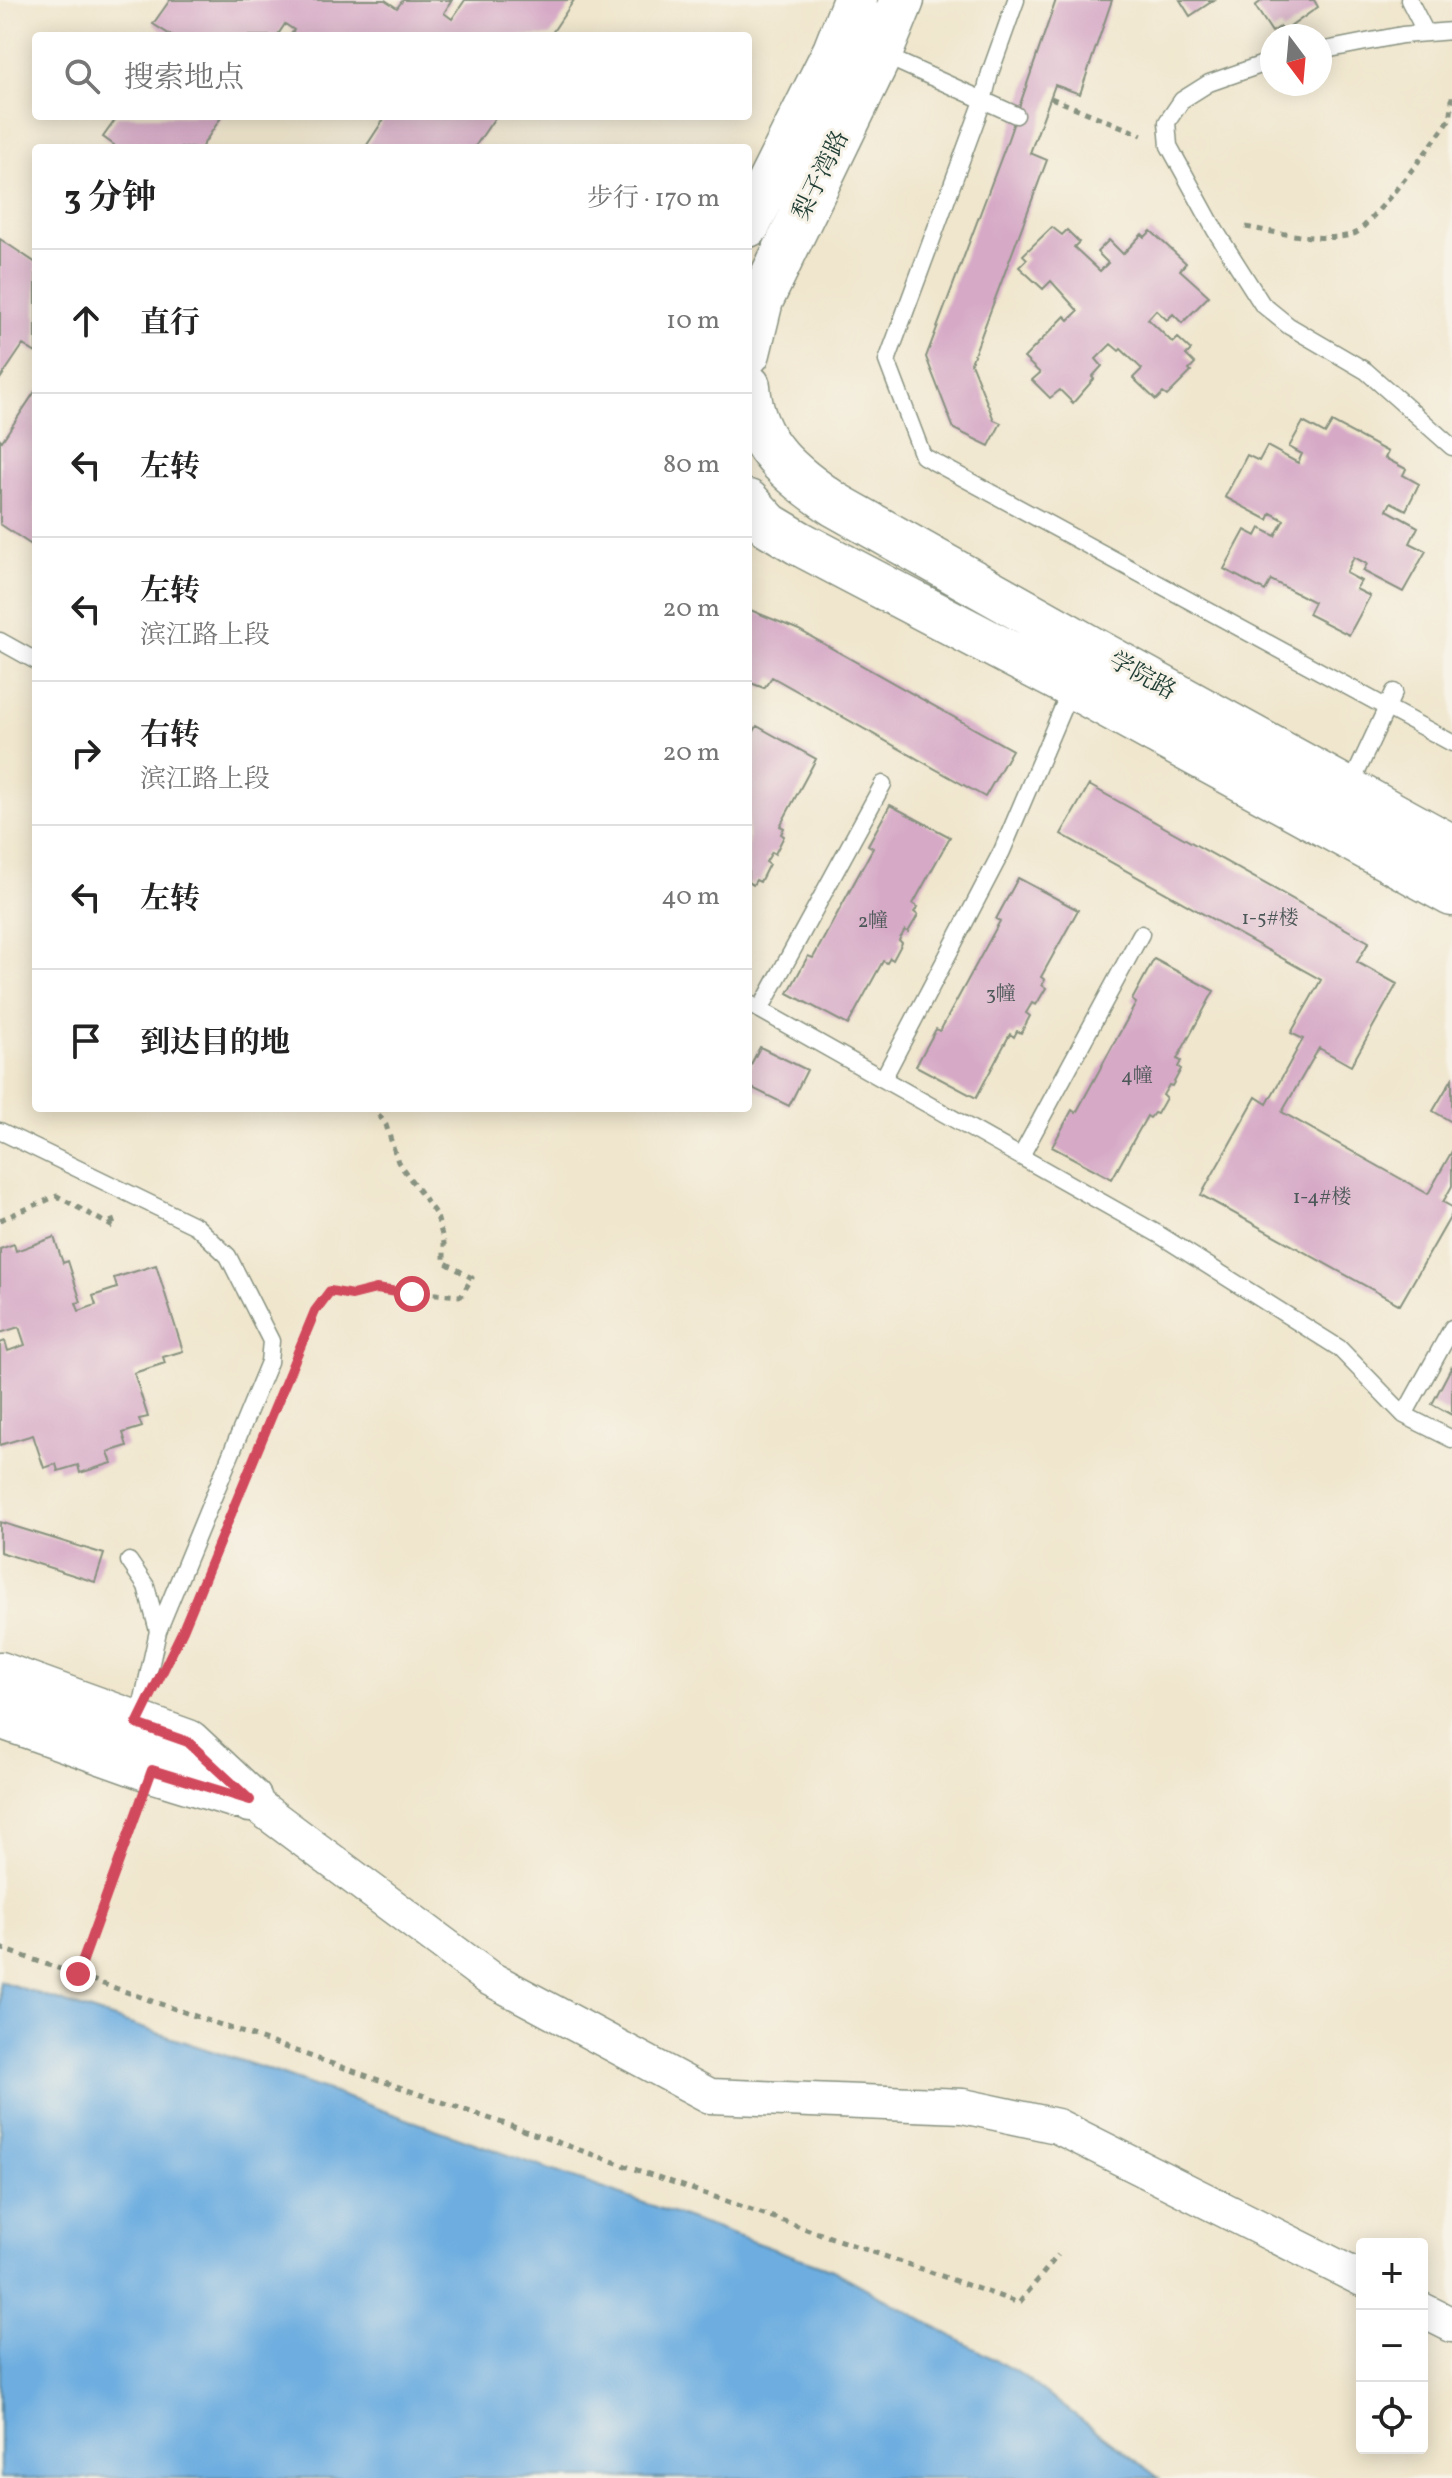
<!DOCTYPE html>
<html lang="zh">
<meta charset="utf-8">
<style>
:root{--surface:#fff;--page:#f2f2f2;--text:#222;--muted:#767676;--line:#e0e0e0}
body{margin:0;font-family:Vollkorn,"Noto Serif SC",serif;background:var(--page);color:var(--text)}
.controls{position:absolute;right:24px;bottom:24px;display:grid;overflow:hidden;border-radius:8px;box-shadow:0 4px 20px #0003}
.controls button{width:72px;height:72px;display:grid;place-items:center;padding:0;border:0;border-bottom:2px solid var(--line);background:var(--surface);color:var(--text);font:40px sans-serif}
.compass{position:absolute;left:1260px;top:24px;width:72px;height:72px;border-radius:50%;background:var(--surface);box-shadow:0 4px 20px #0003;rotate:164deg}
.stop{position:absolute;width:24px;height:24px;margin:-18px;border:6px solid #d1495b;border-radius:50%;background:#fff}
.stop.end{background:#d1495b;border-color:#fff;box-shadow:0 2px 8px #0008}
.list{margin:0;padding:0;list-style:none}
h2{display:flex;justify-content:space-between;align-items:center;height:104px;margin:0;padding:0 32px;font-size:34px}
h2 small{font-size:26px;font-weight:400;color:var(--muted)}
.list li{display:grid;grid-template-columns:52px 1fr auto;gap:24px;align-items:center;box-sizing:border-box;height:144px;padding:0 32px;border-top:2px solid var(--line)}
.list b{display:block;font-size:30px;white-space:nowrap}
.list p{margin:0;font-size:26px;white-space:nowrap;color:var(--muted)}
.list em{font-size:26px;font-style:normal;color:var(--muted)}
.icon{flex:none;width:44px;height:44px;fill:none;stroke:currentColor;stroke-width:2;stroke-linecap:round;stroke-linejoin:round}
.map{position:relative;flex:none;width:1452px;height:2478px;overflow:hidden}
.search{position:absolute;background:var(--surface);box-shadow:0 4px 20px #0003;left:32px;top:32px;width:720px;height:88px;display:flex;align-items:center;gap:20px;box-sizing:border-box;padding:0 28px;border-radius:8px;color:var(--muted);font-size:30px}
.panel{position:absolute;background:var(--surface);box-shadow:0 4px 20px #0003;left:32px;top:144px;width:720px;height:968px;border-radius:8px}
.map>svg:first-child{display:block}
.water{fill:#6dade0;stroke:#46758a;stroke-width:2}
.building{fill:#d6a9c6}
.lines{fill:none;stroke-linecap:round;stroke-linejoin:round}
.lane-casing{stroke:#889280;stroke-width:19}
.street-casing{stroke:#889280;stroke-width:37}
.secondary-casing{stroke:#889280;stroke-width:47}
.path{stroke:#889280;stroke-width:5;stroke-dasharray:6 6;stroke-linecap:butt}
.lane{stroke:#fff;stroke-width:16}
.street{stroke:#fff;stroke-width:34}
.secondary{stroke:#fff;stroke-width:44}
.route{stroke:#d1495b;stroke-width:10}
.labels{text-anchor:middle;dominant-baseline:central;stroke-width:6;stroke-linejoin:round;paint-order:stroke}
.number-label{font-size:20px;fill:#4d5858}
.street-label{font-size:24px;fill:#1f3d34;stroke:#f7f3e8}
</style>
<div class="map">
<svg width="1452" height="2478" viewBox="0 0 1452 2478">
<rect width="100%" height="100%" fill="#f7f3e8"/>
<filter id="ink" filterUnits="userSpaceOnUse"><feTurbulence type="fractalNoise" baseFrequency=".0125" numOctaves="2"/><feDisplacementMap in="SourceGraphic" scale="16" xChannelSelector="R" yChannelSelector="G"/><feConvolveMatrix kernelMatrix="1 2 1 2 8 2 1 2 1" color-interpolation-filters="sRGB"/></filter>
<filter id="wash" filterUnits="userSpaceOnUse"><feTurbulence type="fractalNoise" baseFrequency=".006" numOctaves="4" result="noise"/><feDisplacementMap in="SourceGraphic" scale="32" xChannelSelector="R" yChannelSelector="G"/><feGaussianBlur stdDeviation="1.8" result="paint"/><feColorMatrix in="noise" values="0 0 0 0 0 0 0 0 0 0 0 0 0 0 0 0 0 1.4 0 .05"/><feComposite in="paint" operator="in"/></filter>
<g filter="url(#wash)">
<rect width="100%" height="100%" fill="#f0e6cd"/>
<path class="water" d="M 0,1981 L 266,2069 L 833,2270 L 1022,2375 L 1159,2478 L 0,2478 Z"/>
<g id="blocks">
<path class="building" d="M 170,0 L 385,0 L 397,8 L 403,0 L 452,0 L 444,13 L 452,19 L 465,0 L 574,0 L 550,36 L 290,36 L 294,30 L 285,24 L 277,36 L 172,36 L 153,24 Z
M 1056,0 L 1112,0 L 1080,94 L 1055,85 L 1030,153 L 1047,160 L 971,363 L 994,420 L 1001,423 L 989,446 L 954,429 L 926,357 L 1006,145 Z
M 1180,0 L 1214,0 L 1190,16 Z
M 1263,0 L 1314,0 L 1318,7 L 1283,32 L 1280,27 L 1272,32 L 1255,6 Z
M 118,116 L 222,116 L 201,148 L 112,148 L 114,145 L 103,137 Z
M 386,116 L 496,116 L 474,148 L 365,148 Z
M 1052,227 L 1062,235 L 1067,230 L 1079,242 L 1074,247 L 1100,271 L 1108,263 L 1097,252 L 1109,240 L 1123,254 L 1142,234 L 1145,237 L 1151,231 L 1186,263 L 1180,270 L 1209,296 L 1182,323 L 1173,314 L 1167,320 L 1156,310 L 1148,319 L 1173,343 L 1178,338 L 1191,350 L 1186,355 L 1195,364 L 1189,370 L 1191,372 L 1167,396 L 1163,393 L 1156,400 L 1133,378 L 1142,369 L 1121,349 L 1119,351 L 1111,344 L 1096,359 L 1102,366 L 1092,377 L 1094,379 L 1073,403 L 1060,390 L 1050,398 L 1032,380 L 1040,373 L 1024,358 L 1065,316 L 1069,320 L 1078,311 L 1051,281 L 1043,289 L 1019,267 L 1027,259 L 1023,255 Z
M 0,239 L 36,263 L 36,353 L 23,345 L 0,379 Z
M 36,390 L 36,548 L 0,524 L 0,439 L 2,441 Z
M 1303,422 L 1325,434 L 1332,422 L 1388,452 L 1385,458 L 1406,469 L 1403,475 L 1419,484 L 1406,510 L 1391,502 L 1387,510 L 1418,527 L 1410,543 L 1426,551 L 1403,592 L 1363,571 L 1367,564 L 1354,557 L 1346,573 L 1361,581 L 1356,589 L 1370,596 L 1349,635 L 1308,614 L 1314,602 L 1271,580 L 1265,591 L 1224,569 L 1245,530 L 1256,536 L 1260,528 L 1275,536 L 1284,520 L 1271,513 L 1268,520 L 1225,497 L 1247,455 L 1259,461 L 1267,446 L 1298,463 L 1302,454 L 1289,447 Z
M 748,609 L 799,630 L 1012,750 L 985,797 L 772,677 L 764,688 L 748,682 Z
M 757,726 L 816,759 L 780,826 L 784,828 L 781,834 L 784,836 L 775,854 L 772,852 L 766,862 L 769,864 L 760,882 L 756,880 L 753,885 L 748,882 L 748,742 Z
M 1089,785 L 1369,942 L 1357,962 L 1397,984 L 1351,1066 L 1319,1048 L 1282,1112 L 1428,1194 L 1452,1151 L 1452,1186 L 1443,1202 L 1452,1207 L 1452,1214 L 1400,1305 L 1201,1195 L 1256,1097 L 1267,1104 L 1303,1039 L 1291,1033 L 1321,980 L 1061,834 Z
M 890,805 L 950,837 L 913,904 L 918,907 L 914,912 L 918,915 L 908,932 L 905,930 L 899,940 L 902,943 L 893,960 L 890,958 L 887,963 L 883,961 L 848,1025 L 788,993 L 808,956 L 813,958 L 873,848 L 868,845 Z
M 1018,878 L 1078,910 L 1041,977 L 1045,980 L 1042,985 L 1046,988 L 1036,1005 L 1032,1003 L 1026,1013 L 1030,1016 L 1021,1033 L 1017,1031 L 1014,1037 L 1010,1034 L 976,1098 L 916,1066 L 936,1029 L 940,1031 L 1000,921 L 996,919 Z
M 1154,959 L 1214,991 L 1177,1059 L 1181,1061 L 1178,1067 L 1181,1069 L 1172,1086 L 1169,1085 L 1163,1095 L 1166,1098 L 1157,1114 L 1154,1113 L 1150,1118 L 1147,1116 L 1112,1179 L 1052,1147 L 1072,1110 L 1076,1113 L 1136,1003 L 1132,1000 Z
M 760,1047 L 807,1070 L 789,1106 L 748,1086 L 748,1070 Z
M 1452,1079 L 1452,1122 L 1433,1111 Z
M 54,1237 L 63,1263 L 68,1261 L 81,1302 L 76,1303 L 79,1311 L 96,1305 L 93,1296 L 117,1288 L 114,1278 L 156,1265 L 183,1351 L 163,1357 L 165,1363 L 134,1373 L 148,1417 L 139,1419 L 142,1427 L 123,1433 L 127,1446 L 108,1452 L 112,1463 L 80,1473 L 78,1465 L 58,1471 L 56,1464 L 44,1468 L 33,1435 L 0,1445 L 0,1343 L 5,1341 L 8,1351 L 25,1345 L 19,1327 L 0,1333 L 0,1249 L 14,1244 L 16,1251 Z
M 1452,1366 L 1452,1415 L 1432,1404 Z
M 0,1522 L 104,1554 L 95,1582 L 0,1552 Z"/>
</g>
</g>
<g filter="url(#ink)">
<use href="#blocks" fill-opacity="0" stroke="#889280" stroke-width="2"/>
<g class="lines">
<defs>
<path id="lane" d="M 1016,0 L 990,73 L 983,101 L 887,361 L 923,456 L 1452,743
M 1409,0 L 1426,33
M 1320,51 L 1402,35 L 1452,31
M 883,55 L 1016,115
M 1272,61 L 1209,83 L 1182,100 L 1167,122 L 1169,146 L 1215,230 L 1262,304 L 1289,326 L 1366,371 L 1452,447
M 0,641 L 36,661
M 1349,789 L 1394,692
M 748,1003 L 1158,1234 L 1339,1348 L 1404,1415 L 1452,1439
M 760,1010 L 883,784
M 883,1079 L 1002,851 L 1072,686
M 0,1131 L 196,1226 L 228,1256 L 271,1341 L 269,1362 L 158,1631 L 138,1722
M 1021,1156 L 1141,934
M 1404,1415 L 1452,1328
M 129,1561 L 146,1586 L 158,1631"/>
<path id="street" d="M 250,1800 L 489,1978 L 710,2096 L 963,2106 L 1057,2126 L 1362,2279
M 1422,2310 L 1452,2325"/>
<path id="secondary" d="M 748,225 L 835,51 L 855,0
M 748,353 L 761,300 L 880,54 L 902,0
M 748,386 C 752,445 790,473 834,504 L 1090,648 L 1452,847
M 748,502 L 769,525 L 799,543 L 1072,686 L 1452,894
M 0,1674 L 188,1742 L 250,1800
M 0,1716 L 152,1770 L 240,1797"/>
</defs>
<use href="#lane" class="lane-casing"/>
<use href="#street" class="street-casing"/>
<use href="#secondary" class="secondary-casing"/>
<path class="path" d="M 1051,98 L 1142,135
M 1246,227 C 1271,232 1332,244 1356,233 C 1367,228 1444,131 1450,118 C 1452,111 1452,100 1452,93
M 0,1220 L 57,1196 L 115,1228 L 110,1214
M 300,1346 L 315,1311 L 330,1291 L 352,1295 L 376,1289 L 461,1296 L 472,1278 L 444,1262 L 444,1243 L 437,1216 L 398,1162 L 386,1125 L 374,1108
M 0,1948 L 1019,2303 L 1058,2255
M 78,1974 L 139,1809"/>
<use href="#lane" class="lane"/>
<use href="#street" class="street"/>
<use href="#secondary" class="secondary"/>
</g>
</g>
<g class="lines" filter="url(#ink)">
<path class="route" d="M 78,1974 L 152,1770 L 250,1800 L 188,1742 L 137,1724 L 183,1630 L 315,1311 L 330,1291 L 352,1295 L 376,1289 L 412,1294"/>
</g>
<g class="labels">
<g class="number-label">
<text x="1270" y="919">1-5#楼</text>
<text x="873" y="922">2幢</text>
<text x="1001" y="995">3幢</text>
<text x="1137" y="1077">4幢</text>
<text x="1322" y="1198">1-4#楼</text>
</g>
<g class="street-label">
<text transform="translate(822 176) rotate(-64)">梨子湾路</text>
<text transform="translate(1142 677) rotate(29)">学院路</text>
</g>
</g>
</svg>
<div class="controls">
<button>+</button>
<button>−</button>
<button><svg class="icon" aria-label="locate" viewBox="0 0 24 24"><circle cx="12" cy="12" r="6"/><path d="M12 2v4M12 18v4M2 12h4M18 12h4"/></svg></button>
</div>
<svg class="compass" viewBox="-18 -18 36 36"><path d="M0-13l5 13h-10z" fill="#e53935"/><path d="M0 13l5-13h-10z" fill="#767676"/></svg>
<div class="stop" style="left:412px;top:1294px"></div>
<div class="stop end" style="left:78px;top:1974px"></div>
<div class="search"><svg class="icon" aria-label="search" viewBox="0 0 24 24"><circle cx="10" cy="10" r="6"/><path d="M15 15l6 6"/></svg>搜索地点</div>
<section class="panel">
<h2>3 分钟<small>步行 · 170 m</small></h2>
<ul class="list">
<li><svg class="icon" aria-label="ahead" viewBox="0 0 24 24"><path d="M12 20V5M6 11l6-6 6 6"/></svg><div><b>直行</b></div><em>10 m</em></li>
<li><svg class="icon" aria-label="left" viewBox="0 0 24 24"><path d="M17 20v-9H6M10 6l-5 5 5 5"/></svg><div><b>左转</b></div><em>80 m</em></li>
<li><svg class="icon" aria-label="left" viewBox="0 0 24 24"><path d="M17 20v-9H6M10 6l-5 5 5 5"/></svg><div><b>左转</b><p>滨江路上段</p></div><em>20 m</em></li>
<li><svg class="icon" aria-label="right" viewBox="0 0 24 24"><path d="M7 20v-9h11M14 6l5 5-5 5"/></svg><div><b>右转</b><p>滨江路上段</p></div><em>20 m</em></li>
<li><svg class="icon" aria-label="left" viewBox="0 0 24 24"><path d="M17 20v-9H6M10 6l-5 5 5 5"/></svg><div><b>左转</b></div><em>40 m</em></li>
<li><svg class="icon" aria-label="arrive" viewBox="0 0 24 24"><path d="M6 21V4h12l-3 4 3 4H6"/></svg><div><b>到达目的地</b></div></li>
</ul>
</section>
</div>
